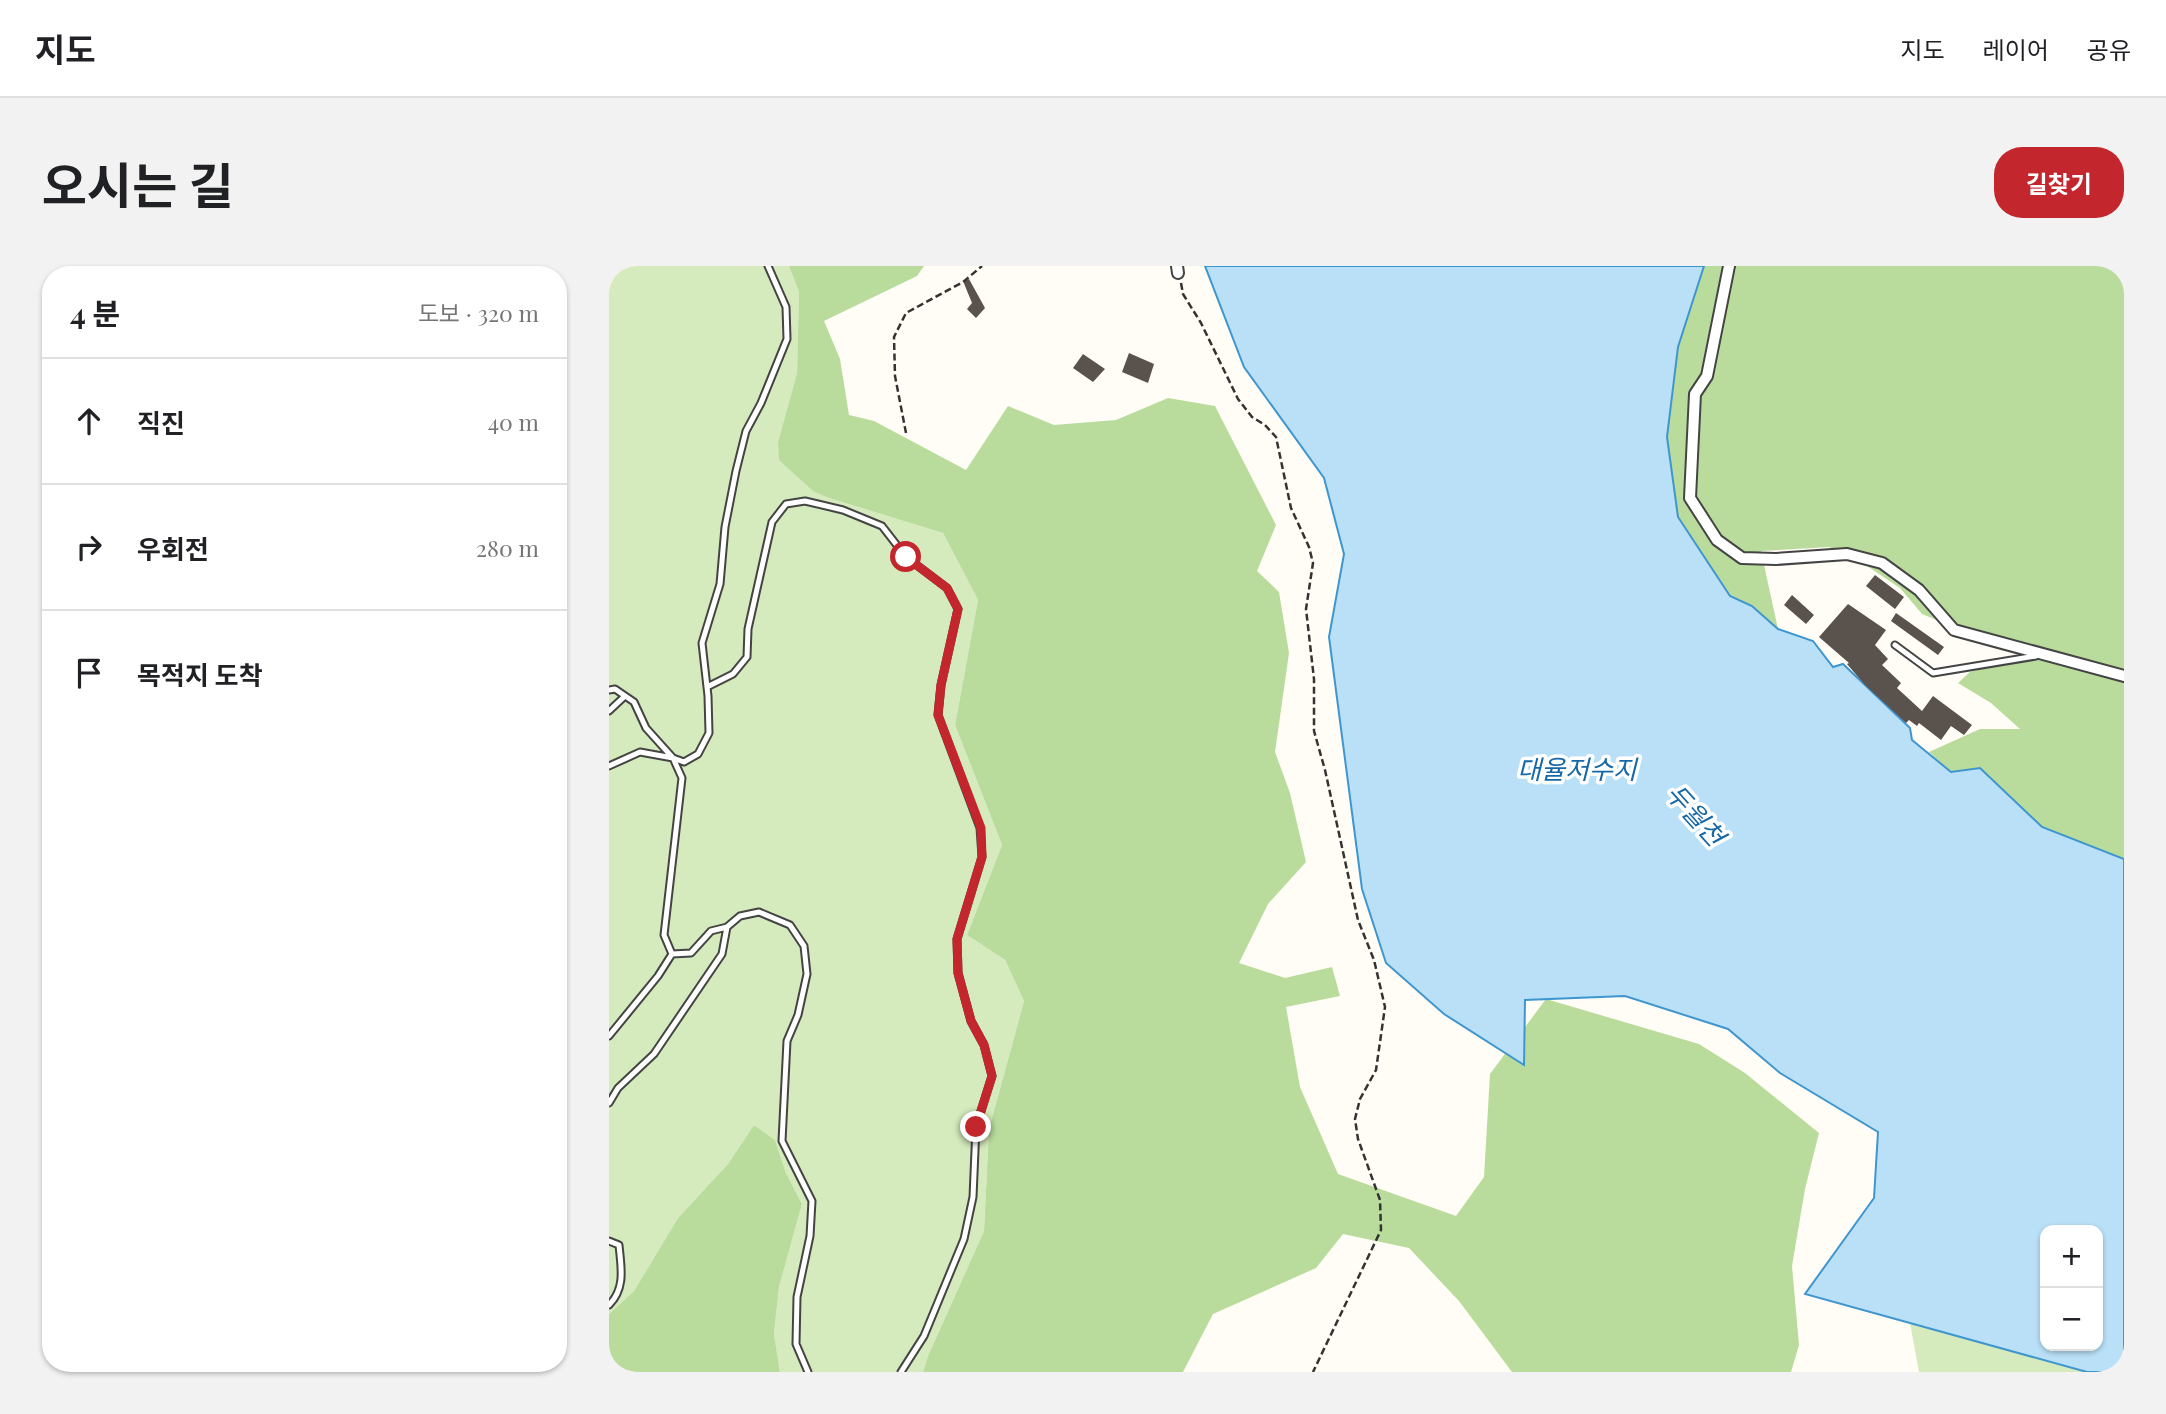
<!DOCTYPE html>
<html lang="ko">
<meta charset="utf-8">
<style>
:root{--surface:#fff;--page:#f2f2f2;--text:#202124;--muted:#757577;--line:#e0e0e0;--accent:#c4262e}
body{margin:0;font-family:"Playfair Display","Noto Sans KR",serif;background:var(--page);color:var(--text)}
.controls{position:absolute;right:21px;bottom:21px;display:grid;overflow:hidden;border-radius:14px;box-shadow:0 2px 5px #0004}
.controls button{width:63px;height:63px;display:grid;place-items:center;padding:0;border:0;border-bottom:2px solid var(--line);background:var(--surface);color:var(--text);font:35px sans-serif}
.stop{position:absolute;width:21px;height:21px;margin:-16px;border:5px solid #c4262e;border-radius:50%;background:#fff}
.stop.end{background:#c4262e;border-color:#fff;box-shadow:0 2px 7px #0008}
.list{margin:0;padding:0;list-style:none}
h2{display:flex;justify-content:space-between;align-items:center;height:91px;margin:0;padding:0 28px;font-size:30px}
h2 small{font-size:23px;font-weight:400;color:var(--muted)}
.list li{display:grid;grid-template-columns:46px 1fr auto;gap:21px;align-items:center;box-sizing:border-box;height:126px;padding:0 28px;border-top:2px solid var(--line)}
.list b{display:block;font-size:26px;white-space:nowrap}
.list em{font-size:23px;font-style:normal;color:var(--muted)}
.icon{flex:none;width:38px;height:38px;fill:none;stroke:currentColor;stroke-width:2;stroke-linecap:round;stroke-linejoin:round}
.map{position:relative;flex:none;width:1515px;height:1106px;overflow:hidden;border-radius:28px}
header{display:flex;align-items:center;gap:42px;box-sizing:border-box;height:98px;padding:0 35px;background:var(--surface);border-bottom:2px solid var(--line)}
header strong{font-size:33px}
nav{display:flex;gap:38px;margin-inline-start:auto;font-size:24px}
.intro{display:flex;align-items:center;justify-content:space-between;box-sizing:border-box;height:168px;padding:0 42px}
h1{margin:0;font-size:49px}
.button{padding:18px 32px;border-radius:28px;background:var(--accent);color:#fff;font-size:24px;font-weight:700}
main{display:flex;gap:42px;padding:0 42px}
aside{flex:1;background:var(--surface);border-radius:28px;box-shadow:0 2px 5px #0004}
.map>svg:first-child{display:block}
.green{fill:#d5ebbd}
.forest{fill:#b9dc9c}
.water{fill:#b9e0f7;stroke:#3f96cf;stroke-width:2;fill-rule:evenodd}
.building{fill:#5a524d}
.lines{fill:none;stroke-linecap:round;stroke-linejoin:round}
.service-casing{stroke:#444;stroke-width:9}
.minor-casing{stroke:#444;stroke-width:14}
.path{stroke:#333;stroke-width:2.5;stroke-dasharray:7 3.5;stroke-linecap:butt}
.service{stroke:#fff;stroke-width:5}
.minor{stroke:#fff;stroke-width:10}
.route{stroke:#c4262e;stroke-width:9}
.labels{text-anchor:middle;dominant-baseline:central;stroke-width:7;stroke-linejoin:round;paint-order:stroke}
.water-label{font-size:26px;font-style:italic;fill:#1768a6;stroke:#fff}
</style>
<header>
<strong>지도</strong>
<nav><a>지도</a><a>레이어</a><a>공유</a></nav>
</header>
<div class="intro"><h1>오시는 길</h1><a class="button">길찾기</a></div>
<main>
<aside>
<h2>4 분<small>도보 · 320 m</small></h2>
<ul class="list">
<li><svg class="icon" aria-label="ahead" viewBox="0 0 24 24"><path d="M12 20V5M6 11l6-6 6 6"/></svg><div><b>직진</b></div><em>40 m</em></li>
<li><svg class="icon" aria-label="right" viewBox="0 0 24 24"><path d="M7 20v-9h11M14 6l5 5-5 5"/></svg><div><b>우회전</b></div><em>280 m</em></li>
<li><svg class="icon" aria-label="arrive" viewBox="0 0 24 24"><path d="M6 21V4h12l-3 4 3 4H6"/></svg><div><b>목적지 도착</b></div></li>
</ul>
</aside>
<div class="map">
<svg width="1515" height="1106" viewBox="0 0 1515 1106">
<rect width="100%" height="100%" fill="#fffdf5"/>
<path class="green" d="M 0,0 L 180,0 L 190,26 L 188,107 L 169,176 L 220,232 L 334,267 L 369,334 L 346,459 L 393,579 L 358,669 L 396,694 L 415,735 L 380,863 L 375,965 L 319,1090 L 314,1106 L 171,1106 L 165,1068 L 170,1021 L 193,938 L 177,907 L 166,874 L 145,859 L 119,898 L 69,952 L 25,1025 L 0,1048 Z
M 1301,1057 L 1478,1106 L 1310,1106 Z"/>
<path class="forest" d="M 180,0 L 315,0 L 308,10 L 215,55 L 231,93 L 240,149 L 265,155 L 357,204 L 399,140 L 445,159 L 507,154 L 559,132 L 606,140 L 667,259 L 648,305 L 670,326 L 680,387 L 666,486 L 681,527 L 697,596 L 659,638 L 630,697 L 676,712 L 723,701 L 731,730 L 677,741 L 691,821 L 729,908 L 847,950 L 875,911 L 881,808 L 937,733 L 1090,778 L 1136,807 L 1210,867 L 1196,923 L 1183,1000 L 1190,1079 L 1182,1106 L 903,1106 L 850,1035 L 800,982 L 734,968 L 707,1002 L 604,1048 L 574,1106 L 314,1106 L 319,1090 L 375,965 L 380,863 L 415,735 L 396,694 L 358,669 L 393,579 L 346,459 L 369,334 L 334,267 L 220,232 L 204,225 L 170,194 L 169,176 L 188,107 L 190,26 Z
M 1095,0 L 1515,0 L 1515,593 L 1433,561 L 1371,502 L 1342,506 L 1320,486 L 1371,463 L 1411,463 L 1382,437 L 1349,417 L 1361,406 L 1419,392 L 1313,348 L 1291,322 L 1258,300 L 1220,281 L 1152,285 L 1169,363 L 1143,340 L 1121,330 L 1069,251 L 1058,171 L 1069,81 Z
M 145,859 L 166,874 L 177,907 L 193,938 L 170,1021 L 165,1068 L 171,1106 L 0,1106 L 0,1048 L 25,1025 L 69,952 L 119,898 Z"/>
<path class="water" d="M 596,0 L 1095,0 L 1069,81 L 1058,171 L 1069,251 L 1121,330 L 1143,340 L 1169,363 L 1204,375 L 1224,401 L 1234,398 L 1301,462 L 1303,474 L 1342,506 L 1371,502 L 1433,561 L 1515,593 L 1515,1106 L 1478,1106 L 1196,1028 L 1265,932 L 1269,866 L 1171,807 L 1119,763 L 1016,730 L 916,734 L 915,799 L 835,748 L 777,697 L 753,623 L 720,371 L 735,288 L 715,212 L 635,101 ZM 1436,964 L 1489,964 L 1489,1080 L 1436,1080 Z"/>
<path class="building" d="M 360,13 L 376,42 L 367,52 L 358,43 L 363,37 L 354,15 Z
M 520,87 L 545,98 L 539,117 L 513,106 Z
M 474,88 L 496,103 L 484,116 L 464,102 Z
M 1266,309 L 1295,331 L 1286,343 L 1257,320 Z
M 1183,329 L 1205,349 L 1197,358 L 1175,339 Z
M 1239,338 L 1277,364 L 1266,379 L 1279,393 L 1273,399 L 1292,417 L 1288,422 L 1313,445 L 1324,430 L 1363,459 L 1355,469 L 1342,460 L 1332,474 L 1310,457 L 1308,460 L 1300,454 L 1297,457 L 1256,419 L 1238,398 L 1240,397 L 1210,371 Z
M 1287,347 L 1335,381 L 1329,389 L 1282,355 Z"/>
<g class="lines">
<defs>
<path id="service" d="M 1286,379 L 1324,407 L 1427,390
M 98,421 L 124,408 L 138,391 L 139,363 L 163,256 L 177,238 L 196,235 L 234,244 L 273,260 L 297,291 L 338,322 L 349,343 L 332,419 L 329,449 L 371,562 L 373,591 L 348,673 L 349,707 L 362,755 L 375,779 L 383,810 L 367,861 L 364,931 L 355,973 L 315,1070 L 292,1106
M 0,424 L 6,423 L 25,436 L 37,462 L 64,492 L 73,512 L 55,669 L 63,688 L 82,687 L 102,665 L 118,661 L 131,650 L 150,646 L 181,659 L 195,680 L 198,708 L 189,749 L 178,775 L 173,875 L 203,935 L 201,970 L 188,1031 L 187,1078 L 199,1106
M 0,445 L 16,430
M 0,500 L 31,486 L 64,492 L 75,496 L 89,488 L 100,467 L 99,430 L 93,377 L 111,318 L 116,261 L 127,205 L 137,165 L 152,137 L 178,73 L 177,41 L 159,0
M 0,770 L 49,710 L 63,688
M 0,837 L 9,822 L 45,788 L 113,688 L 118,661
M 0,975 L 10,979 C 12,1001 17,1022 0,1039"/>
<path id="minor" d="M 568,0 L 569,7
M 1120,0 L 1098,110 L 1086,128 L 1081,232 L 1108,274 L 1133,292 L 1167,293 L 1238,288 L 1273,297 L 1310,324 L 1345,364 L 1515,410"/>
</defs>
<use href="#service" class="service-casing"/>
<use href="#minor" class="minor-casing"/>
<path class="path" d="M 572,17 L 574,28 L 592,57 L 629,133 L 643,151 L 656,159 L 667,171 L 682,242 L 700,281 L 704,297 L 697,343 L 705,413 L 705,465 L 716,504 L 749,654 L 765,694 L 776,741 L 767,804 L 751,833 L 746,853 L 749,873 L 771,934 L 772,964 L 704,1106
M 297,167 L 286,110 L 285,71 L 297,47 L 354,16 L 373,0"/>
<use href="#service" class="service"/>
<use href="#minor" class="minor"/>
</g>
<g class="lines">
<path class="route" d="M 297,291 L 338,322 L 349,343 L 332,419 L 329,449 L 372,562 L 373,591 L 348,673 L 349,707 L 362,755 L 375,779 L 383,810 L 367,861"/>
</g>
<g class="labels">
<g class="water-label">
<text x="968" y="502">대율저수지</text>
<text transform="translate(1087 548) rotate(48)">두월천</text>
</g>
</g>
</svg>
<div class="controls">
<button>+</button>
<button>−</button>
</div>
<div class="stop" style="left:297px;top:291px"></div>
<div class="stop end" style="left:367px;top:861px"></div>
</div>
</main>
